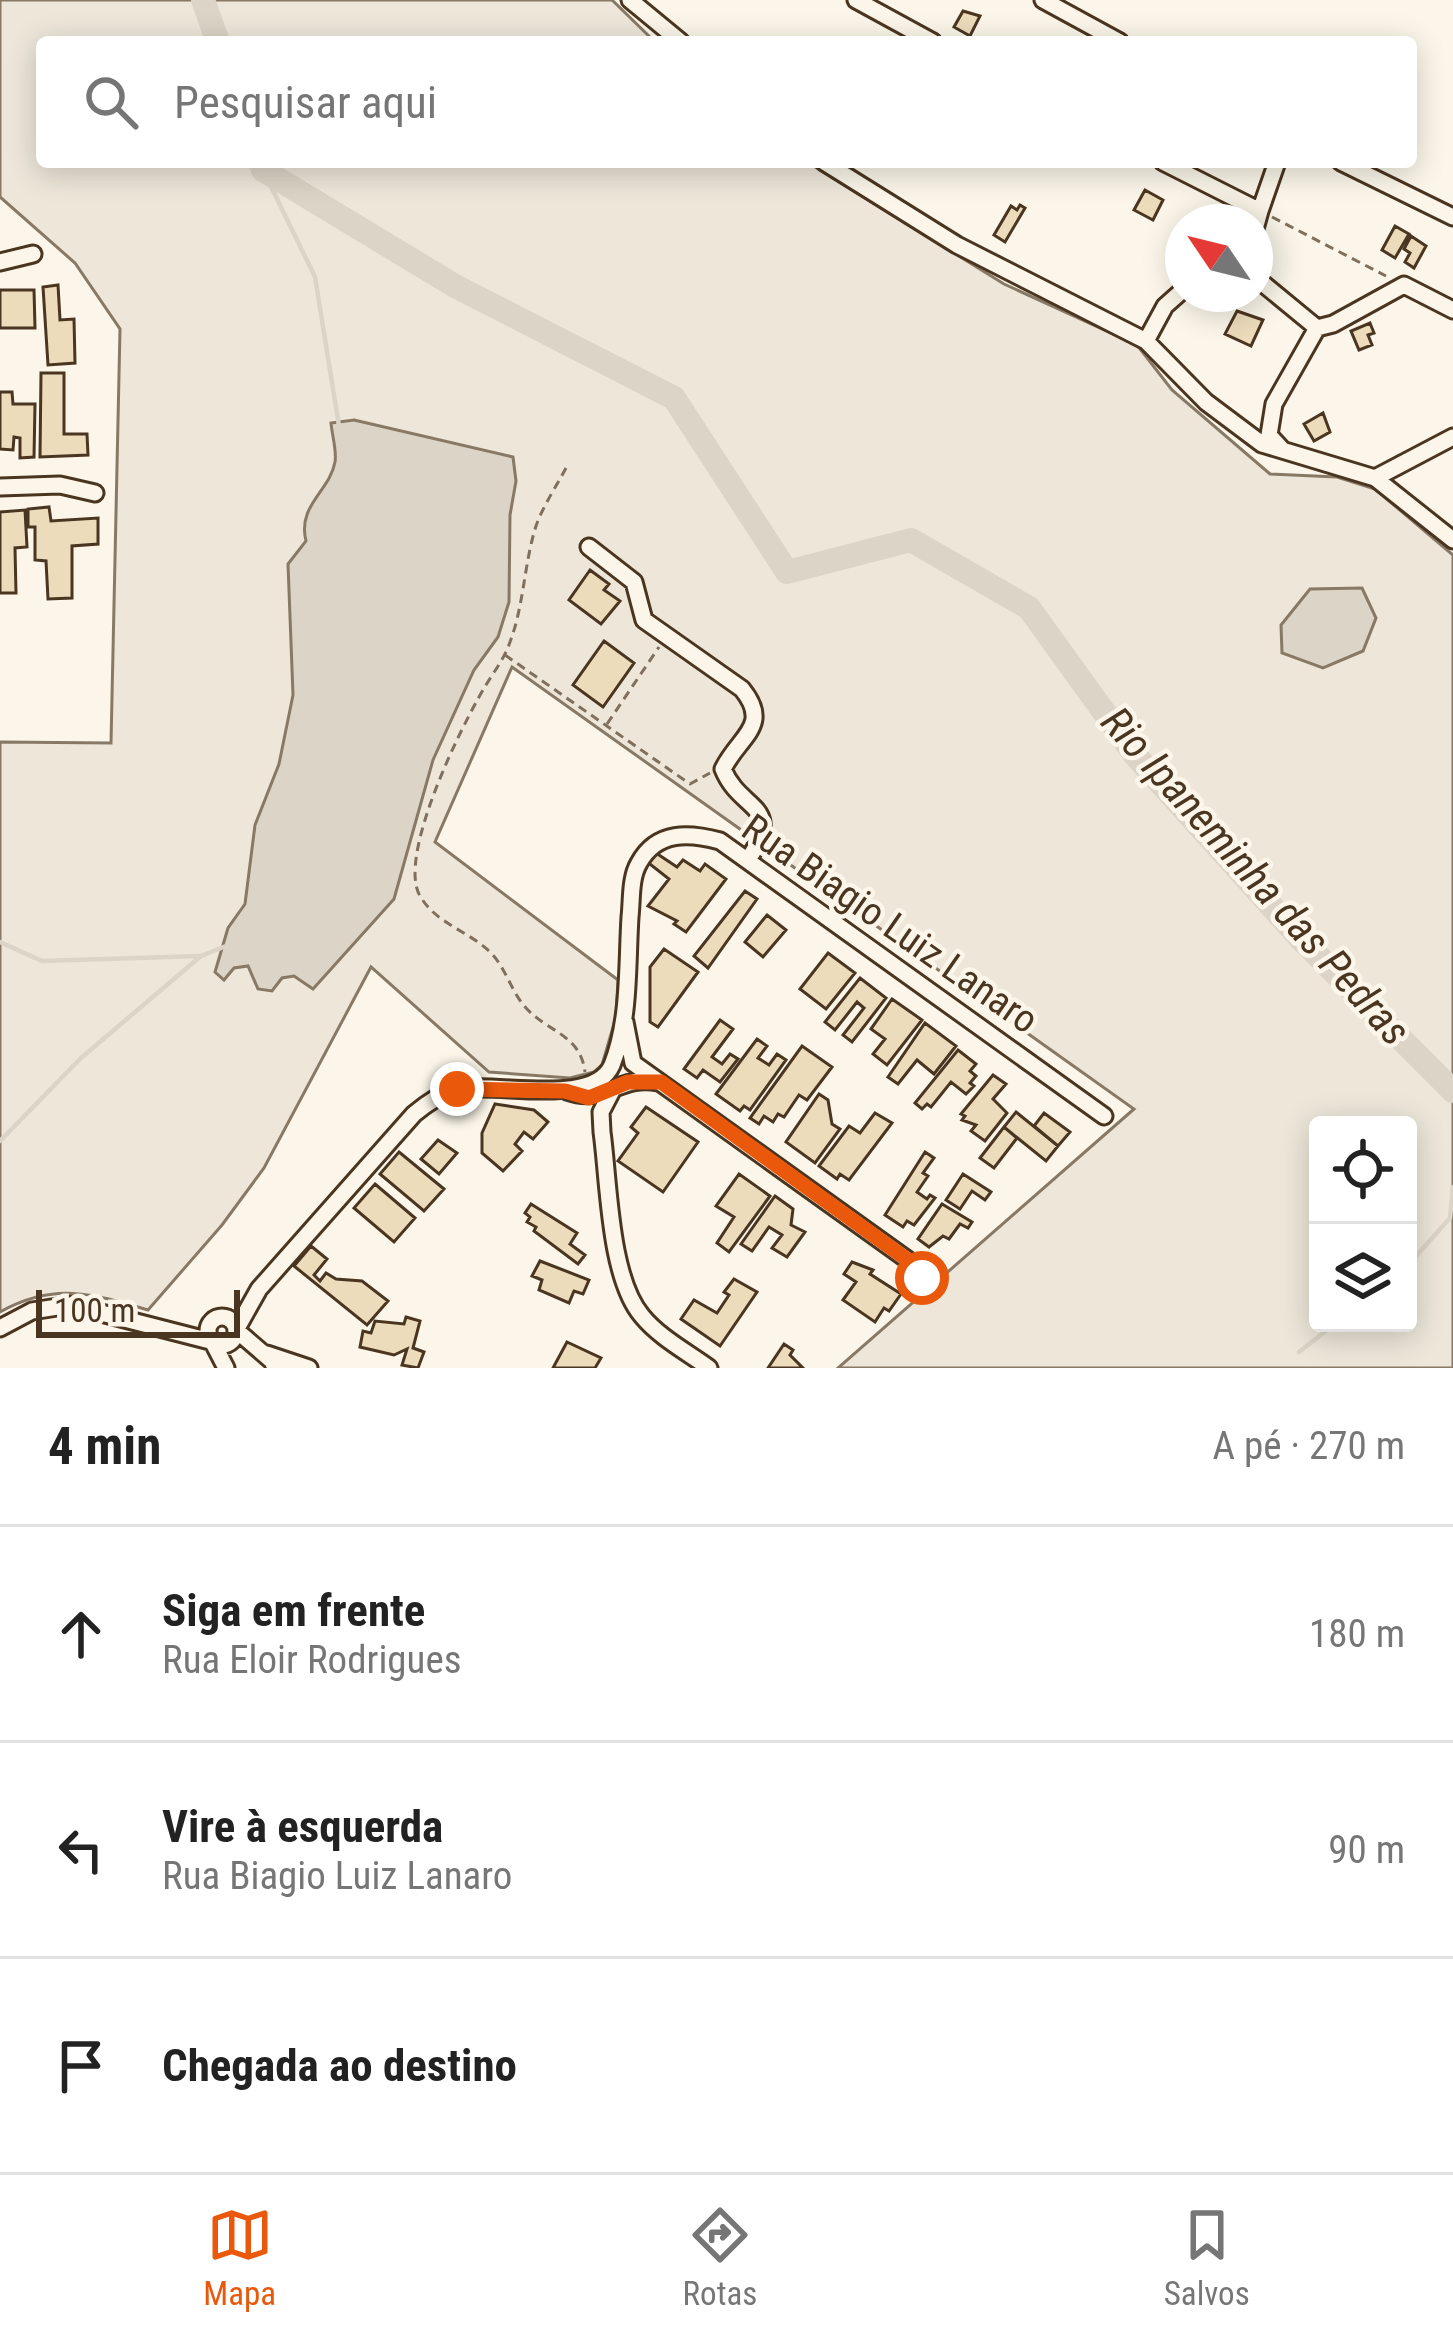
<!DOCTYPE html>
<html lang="pt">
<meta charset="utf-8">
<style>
:root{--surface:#fff;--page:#f2f2f2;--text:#222;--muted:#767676;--line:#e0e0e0;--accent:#ea580c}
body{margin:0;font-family:"Roboto Condensed",sans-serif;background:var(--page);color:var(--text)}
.controls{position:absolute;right:36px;bottom:36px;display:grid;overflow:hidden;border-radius:12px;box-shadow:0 6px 30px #0003}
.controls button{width:108px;height:108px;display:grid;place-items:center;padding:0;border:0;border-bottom:3px solid var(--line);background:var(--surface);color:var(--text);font:60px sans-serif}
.compass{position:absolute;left:1165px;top:204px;width:108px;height:108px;border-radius:50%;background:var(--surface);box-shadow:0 6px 30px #0003;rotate:305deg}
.scale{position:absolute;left:36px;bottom:30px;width:204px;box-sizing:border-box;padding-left:12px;border:6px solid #4a3520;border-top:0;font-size:33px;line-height:42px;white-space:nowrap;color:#4a3520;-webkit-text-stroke:9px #fbf6e9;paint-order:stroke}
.stop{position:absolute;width:36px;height:36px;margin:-27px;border:9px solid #ea580c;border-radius:50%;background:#fff}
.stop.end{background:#ea580c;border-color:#fff;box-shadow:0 3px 12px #0008}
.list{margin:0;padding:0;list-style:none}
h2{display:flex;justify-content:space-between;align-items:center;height:156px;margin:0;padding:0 48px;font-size:51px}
h2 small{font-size:39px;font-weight:400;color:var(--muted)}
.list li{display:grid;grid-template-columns:78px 1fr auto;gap:36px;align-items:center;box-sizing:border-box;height:216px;padding:0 48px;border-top:3px solid var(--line)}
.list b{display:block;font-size:45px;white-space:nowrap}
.list p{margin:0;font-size:39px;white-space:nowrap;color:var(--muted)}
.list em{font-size:39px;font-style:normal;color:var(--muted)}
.icon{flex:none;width:66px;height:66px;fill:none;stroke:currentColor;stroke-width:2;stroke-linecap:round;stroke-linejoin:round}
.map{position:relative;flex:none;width:1453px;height:1368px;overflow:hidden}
.search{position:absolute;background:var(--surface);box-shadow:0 6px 30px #0003;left:36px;right:36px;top:36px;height:132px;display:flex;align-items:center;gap:30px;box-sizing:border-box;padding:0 42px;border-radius:12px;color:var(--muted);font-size:45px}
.sheet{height:804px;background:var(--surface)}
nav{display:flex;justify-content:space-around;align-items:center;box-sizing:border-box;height:168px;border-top:3px solid var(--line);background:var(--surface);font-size:33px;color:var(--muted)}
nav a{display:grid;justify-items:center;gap:6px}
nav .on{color:var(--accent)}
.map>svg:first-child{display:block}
.green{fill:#ede6d9;stroke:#887966;stroke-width:3;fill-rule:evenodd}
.water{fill:#dcd4c6;stroke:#887966;stroke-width:3}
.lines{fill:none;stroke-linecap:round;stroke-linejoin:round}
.stream{stroke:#dcd4c6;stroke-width:4.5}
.river{stroke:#dcd4c6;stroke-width:24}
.building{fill:#ecdcbc;stroke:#4a3520;stroke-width:3}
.minor-casing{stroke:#4a3520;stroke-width:21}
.path{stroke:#7f6f5c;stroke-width:3;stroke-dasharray:9 6;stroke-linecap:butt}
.minor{stroke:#fbf6e9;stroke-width:15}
.route{stroke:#ea580c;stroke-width:15}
.labels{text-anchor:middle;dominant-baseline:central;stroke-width:9;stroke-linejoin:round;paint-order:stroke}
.street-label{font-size:39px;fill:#4a3520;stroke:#fbf6e9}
.water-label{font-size:42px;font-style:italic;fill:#4a3520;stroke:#fbf6e9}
</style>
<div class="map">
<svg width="1453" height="1368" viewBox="0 0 1453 1368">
<rect width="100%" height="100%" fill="#fbf6e9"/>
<path class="green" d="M 0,0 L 612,0 L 655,42 L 42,42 L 42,162 L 807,162 L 1004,284 L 1137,345 L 1172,390 L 1270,474 L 1337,477 L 1375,489 L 1453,555 L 1453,1368 L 838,1368 L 1134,1109 L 512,667 L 435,842 L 618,980 L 616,1017 L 602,1065 L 594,1072 L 570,1078 L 489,1072 L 371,967 L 264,1168 L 222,1225 L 148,1310 C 92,1293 53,1282 0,1312 L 0,742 L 111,743 L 120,329 L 75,263 L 0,197 ZM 1318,1125 L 1408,1125 L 1408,1323 L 1318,1323 Z"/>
<path class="water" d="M 354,420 L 513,457 L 516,481 L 510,515 L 509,602 L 498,637 L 474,670 L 433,760 L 394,899 L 313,989 L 294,976 L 282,978 L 272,991 L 258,989 L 248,966 L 234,968 L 224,980 L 215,972 L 228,928 L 245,904 L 255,825 L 279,764 L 293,695 L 288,564 L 306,541 C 297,505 330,491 335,462 C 337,451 332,435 331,423 Z
M 1362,588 L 1376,618 L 1363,651 L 1323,668 L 1282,653 L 1281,625 L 1310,589 Z"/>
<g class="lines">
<path class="stream" d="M 263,170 L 315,277 L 339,426
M 0,942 L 42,961 L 200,956
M 0,1141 L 81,1058 L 201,956 L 226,946
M 1408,1265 L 1450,1218 L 1453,1187
M 1299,1352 L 1336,1323"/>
<path class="river" d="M 203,0 L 218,42
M 260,162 L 263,170 L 455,286 L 674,398 L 787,572 L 911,540 L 1029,608 L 1135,755 L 1301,939 L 1453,1091"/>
</g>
<path class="building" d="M 963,11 L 980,16 L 970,36 L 954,27 Z
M 1145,190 L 1163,200 L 1153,220 L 1134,210 Z
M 1020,205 L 1025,208 L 1005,242 L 994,235 L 1011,206 L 1017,210 Z
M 1395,226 L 1409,234 L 1395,258 L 1382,250 Z
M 1411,236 L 1426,246 L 1414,268 L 1405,262 L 1410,253 L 1404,249 Z
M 58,285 L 60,320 L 74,319 L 75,363 L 48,365 L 43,287 Z
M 0,290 L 34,290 L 35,328 L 0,328 Z
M 1237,311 L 1263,320 L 1251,346 L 1225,334 Z
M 1370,323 L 1374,333 L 1368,335 L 1372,345 L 1359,350 L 1351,331 Z
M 41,373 L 64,373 L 64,434 L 87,434 L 88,455 L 40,457 Z
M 0,392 L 12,392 L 13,404 L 35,404 L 34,457 L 20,458 L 20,438 L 14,437 L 13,450 L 0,449 Z
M 1323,413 L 1330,432 L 1314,441 L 1304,424 Z
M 49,507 L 51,521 L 98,518 L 98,544 L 72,546 L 72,598 L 48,599 L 46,561 L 35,560 L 35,527 L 28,527 L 28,509 Z
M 25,510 L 27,547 L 15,548 L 16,593 L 0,593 L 0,512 Z
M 590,570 L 609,584 L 604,590 L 620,601 L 601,624 L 569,600 Z
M 604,641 L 634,663 L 603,707 L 573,685 Z
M 653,851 L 677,867 L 683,860 L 700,871 L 705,864 L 726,879 L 686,932 L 674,924 L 677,921 L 648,906 L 669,879 L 646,861 Z
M 745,891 L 757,899 L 708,968 L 694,956 Z
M 767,915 L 786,930 L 763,957 L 745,942 Z
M 664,949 L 698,972 L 658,1027 L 650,1022 L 650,967 Z
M 828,953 L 855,973 L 826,1009 L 800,989 Z
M 860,978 L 886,998 L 852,1042 L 843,1035 L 864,1008 L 857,1002 L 835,1030 L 825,1022 Z
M 892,999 L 922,1020 L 887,1065 L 873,1054 L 885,1039 L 871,1029 Z
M 720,1020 L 733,1029 L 712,1057 L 722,1064 L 730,1054 L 738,1059 L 720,1082 L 703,1070 L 697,1078 L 684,1069 Z
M 925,1023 L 956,1046 L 934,1074 L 917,1060 L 898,1084 L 888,1077 Z
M 757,1039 L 767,1046 L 758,1058 L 769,1065 L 777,1054 L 786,1060 L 750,1110 L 744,1106 L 740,1111 L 716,1094 Z
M 802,1046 L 832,1067 L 807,1100 L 799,1095 L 784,1117 L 778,1114 L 773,1122 L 764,1116 L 759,1124 L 750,1118 Z
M 958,1050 L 976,1064 L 970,1071 L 976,1076 L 970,1083 L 974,1086 L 966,1094 L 951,1082 L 931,1107 L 927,1104 L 922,1109 L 915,1103 Z
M 993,1075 L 1006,1084 L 993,1099 L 1007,1113 L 985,1141 L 971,1131 L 976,1125 L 962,1120 L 965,1116 L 961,1114 Z
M 819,1094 L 828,1100 L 832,1124 L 840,1129 L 815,1163 L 786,1142 Z
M 495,1104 L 534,1110 L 548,1122 L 533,1139 L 524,1132 L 515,1144 L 522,1151 L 503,1171 L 482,1153 L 482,1133 Z
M 646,1107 L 698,1142 L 663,1192 L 618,1161 L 638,1133 L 631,1127 Z
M 1016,1112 L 1058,1146 L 1046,1161 L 1004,1127 Z
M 875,1113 L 892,1123 L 849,1180 L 840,1174 L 837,1179 L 819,1166 L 849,1126 L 860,1133 Z
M 1044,1113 L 1070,1132 L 1058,1146 L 1034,1126 Z
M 1004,1127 L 1017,1138 L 994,1168 L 980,1158 Z
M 438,1140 L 457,1153 L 439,1174 L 421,1159 Z
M 399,1152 L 444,1189 L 424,1211 L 380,1174 Z
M 925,1152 L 934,1158 L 923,1173 L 928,1176 L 917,1192 L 927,1199 L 930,1195 L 935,1198 L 914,1225 L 907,1221 L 903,1227 L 885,1215 Z
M 739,1174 L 770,1196 L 729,1252 L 717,1243 L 734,1217 L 716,1206 Z
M 963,1174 L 991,1192 L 985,1200 L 972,1191 L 960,1209 L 946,1200 Z
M 375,1184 L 415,1218 L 394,1242 L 354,1208 Z
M 775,1196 L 793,1209 L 791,1225 L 805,1232 L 787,1257 L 772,1248 L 782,1235 L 769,1227 L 752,1251 L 741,1244 Z
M 531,1204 L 577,1233 L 570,1244 L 585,1255 L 578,1264 L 534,1231 L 536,1227 L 527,1222 L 530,1217 L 525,1213 Z
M 942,1204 L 972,1222 L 968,1228 L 960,1224 L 949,1239 L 943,1236 L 929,1247 L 918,1239 Z
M 311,1246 L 327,1259 L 314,1275 L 320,1281 L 326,1273 L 336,1279 L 362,1281 L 388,1301 L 367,1325 L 294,1266 Z
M 540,1261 L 589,1280 L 583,1294 L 574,1291 L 569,1303 L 539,1290 L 542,1280 L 532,1276 Z
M 852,1262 L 873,1270 L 870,1274 L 901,1294 L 889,1311 L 884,1308 L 875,1322 L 843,1300 L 856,1282 L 844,1274 Z
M 734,1279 L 757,1292 L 720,1346 L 681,1319 L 694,1300 L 717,1313 L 729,1295 L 724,1292 Z
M 406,1317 L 420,1321 L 413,1348 L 424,1352 L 418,1368 L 402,1365 L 407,1349 L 394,1355 L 360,1347 L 363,1331 L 371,1333 L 375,1321 L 404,1324 Z
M 567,1342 L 601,1358 L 595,1368 L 553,1368 Z
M 784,1344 L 793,1350 L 790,1355 L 803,1368 L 768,1368 Z"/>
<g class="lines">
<defs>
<path id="minor" d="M 630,0 L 681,42
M 856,0 L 933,42
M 1043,0 L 1120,42
M 824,162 L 957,245 L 1146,341 L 1206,402 L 1262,444 L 1375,478 L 1453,540
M 1163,162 L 1260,211 L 1255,229
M 1341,162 L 1453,217
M 1260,211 L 1277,162
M 0,262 L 33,254
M 1255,277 L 1317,328 L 1333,324 L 1404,285 L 1453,310
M 1146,341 L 1165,306 L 1183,290
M 1281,448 L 1269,435 L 1274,404 L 1317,328
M 1375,478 L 1453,437
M 0,487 L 60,485 L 95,493
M 589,547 L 634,582 L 644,620 L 742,689 C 772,726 739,736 723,769 C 740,812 785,803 748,860
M 625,1022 L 633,1063 L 912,1263 L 922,1278
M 613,1089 L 601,1112 L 602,1132 C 609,1182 609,1277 642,1316 C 659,1337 687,1352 709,1368
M 567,1091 C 606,1105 620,1074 658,1082
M208 1331a14 14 0 1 1 28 0a14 14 0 1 1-28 0Z
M 0,1328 L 32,1311 L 70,1305 L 214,1342
M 211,1339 L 226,1368
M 267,1354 L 309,1368
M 275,1368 L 272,1361 L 236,1330 L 259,1289 L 414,1114 C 426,1104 438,1095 454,1090 C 493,1080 593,1109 612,1065 C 630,1020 627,965 630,917 C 632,900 630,878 639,863 C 657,830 690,833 720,841 L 1104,1116"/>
</defs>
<use href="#minor" class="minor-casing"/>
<path class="path" d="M 1272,217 L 1386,276
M 566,468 C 556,487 543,506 536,526 C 524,564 524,605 510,642 C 504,660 492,674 483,690 C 460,729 397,857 420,896 C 437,925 470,931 492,954 C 506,969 512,993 526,1008 C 549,1033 580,1034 585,1072
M 505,655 L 690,784 L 710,773
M 607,724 L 659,647"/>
<use href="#minor" class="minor"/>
</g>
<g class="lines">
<path class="route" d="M 457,1089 L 565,1091 L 589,1098 L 628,1082 L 661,1082 L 912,1263 L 922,1278"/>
</g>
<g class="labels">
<g class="street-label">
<text transform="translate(890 924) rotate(35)">Rua Biagio Luiz Lanaro</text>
</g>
<g class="water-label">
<text transform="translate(1256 876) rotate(48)">Rio Ipaneminha das Pedras</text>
</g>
</g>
</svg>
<div class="controls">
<button><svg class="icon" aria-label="locate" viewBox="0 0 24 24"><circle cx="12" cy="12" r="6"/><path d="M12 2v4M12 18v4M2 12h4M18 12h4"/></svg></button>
<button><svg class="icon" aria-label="layers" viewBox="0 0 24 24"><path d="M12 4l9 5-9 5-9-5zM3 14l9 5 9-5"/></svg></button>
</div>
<svg class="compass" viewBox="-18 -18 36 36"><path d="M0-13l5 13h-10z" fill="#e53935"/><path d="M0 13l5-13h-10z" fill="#767676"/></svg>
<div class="scale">100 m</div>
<div class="stop" style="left:922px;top:1278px"></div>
<div class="stop end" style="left:457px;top:1089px"></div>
<div class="search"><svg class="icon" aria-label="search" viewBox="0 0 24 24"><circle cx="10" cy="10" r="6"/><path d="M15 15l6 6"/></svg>Pesquisar aqui</div>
</div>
<section class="sheet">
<h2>4 min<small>A pé · 270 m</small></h2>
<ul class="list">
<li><svg class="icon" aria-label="ahead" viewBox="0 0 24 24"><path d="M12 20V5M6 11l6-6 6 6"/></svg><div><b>Siga em frente</b><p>Rua Eloir Rodrigues</p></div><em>180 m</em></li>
<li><svg class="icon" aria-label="left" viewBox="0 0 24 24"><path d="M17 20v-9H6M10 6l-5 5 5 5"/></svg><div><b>Vire à esquerda</b><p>Rua Biagio Luiz Lanaro</p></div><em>90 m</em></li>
<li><svg class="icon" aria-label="arrive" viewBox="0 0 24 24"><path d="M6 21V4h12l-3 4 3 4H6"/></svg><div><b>Chegada ao destino</b></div></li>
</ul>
</section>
<nav>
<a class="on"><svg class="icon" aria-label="map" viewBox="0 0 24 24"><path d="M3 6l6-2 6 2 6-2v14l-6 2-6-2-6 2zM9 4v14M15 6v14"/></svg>Mapa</a>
<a><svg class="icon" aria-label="directions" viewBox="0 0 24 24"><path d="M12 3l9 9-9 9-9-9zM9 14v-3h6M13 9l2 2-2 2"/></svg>Rotas</a>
<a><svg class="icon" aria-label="saved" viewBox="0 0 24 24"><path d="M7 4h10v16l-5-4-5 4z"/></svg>Salvos</a>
</nav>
